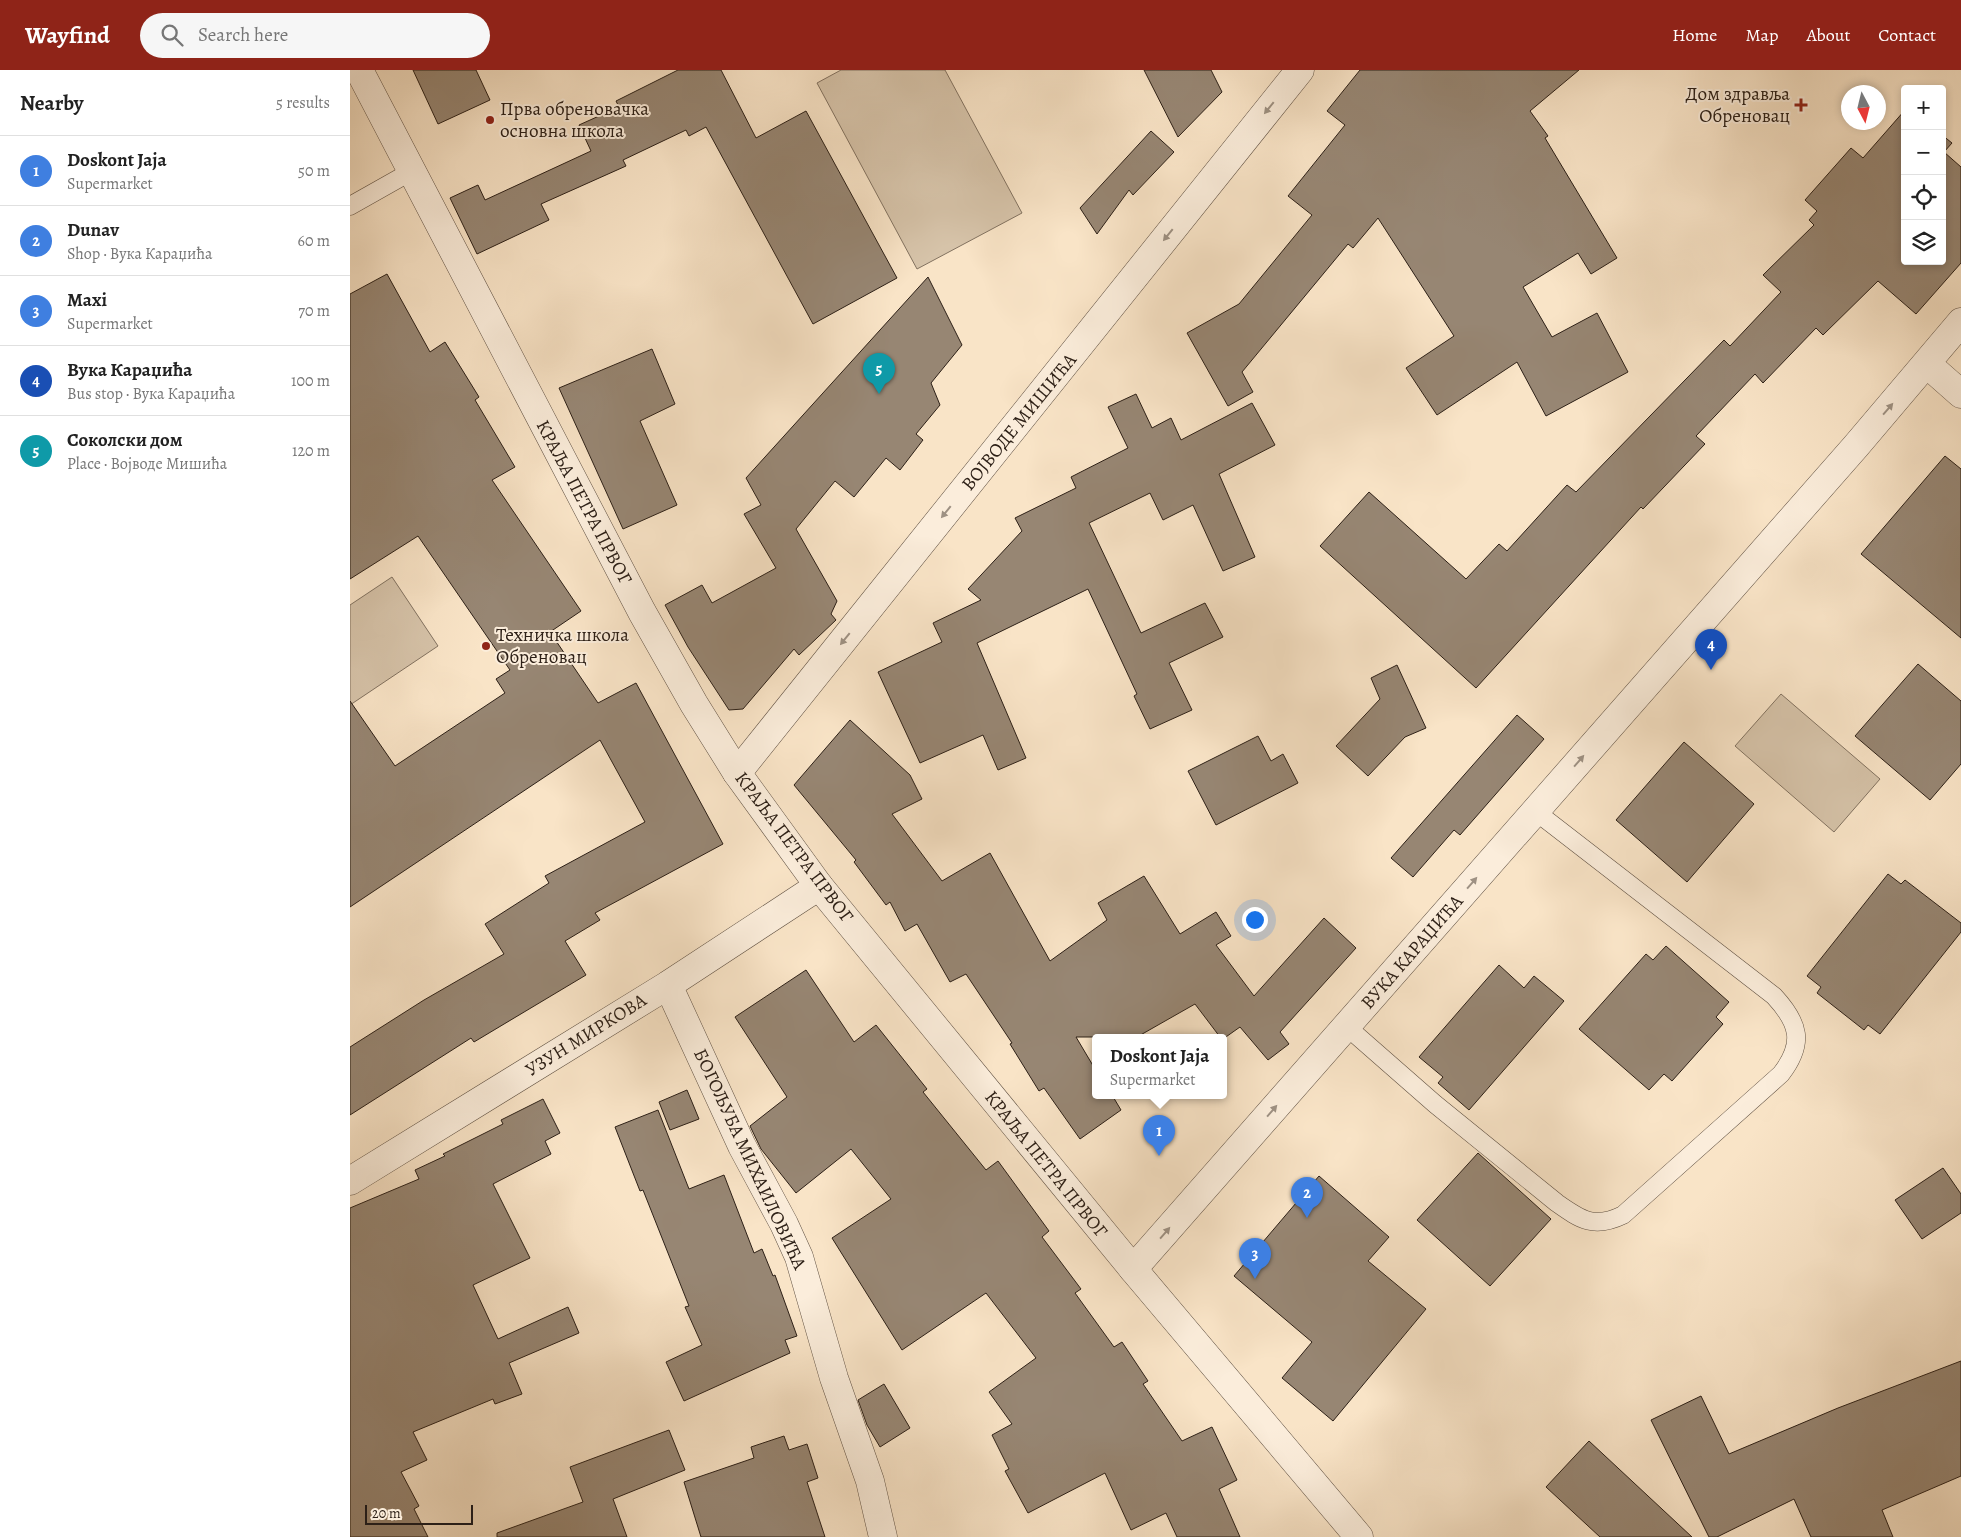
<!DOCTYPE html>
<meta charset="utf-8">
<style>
:root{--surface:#fff;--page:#f6f6f6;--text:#222;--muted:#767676;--line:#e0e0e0;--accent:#8f2418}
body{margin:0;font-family:Alegreya,serif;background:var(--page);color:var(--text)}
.controls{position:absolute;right:15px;top:15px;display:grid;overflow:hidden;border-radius:5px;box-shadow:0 2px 8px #0003}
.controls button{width:45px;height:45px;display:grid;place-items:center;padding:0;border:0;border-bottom:1px solid var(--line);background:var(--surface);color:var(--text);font:25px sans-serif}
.compass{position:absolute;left:1491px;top:15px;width:45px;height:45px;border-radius:50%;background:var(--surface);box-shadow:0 2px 8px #0003;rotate:173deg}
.scale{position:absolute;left:15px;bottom:12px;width:108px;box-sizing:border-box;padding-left:5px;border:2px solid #2d2017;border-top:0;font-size:14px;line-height:18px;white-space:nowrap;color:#2d2017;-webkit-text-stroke:4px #fbeddb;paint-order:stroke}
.you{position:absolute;left:904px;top:849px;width:18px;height:18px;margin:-12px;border:4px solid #fff;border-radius:50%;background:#1a73e8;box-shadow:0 0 0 8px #1a73e833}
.badge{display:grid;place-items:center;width:32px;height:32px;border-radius:50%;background:var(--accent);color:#fff;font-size:16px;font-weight:700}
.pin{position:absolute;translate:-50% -41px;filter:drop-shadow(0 1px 2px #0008)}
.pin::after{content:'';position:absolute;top:26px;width:18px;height:15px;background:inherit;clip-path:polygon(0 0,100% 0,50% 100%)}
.popup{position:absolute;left:742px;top:964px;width:135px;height:65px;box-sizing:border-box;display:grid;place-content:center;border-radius:5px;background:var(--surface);filter:drop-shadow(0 1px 4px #0005);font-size:16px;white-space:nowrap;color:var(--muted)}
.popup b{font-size:19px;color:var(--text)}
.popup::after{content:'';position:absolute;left:50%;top:100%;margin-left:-10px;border:10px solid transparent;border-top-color:var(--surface)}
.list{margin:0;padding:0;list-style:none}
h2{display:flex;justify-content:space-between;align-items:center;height:65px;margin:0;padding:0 20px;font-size:21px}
h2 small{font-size:16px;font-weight:400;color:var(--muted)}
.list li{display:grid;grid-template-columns:32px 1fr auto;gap:15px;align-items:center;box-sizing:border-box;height:70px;padding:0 20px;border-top:1px solid var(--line)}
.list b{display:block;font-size:19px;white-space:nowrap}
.list p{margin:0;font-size:16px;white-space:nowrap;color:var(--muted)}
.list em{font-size:16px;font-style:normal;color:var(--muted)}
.icon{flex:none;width:28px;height:28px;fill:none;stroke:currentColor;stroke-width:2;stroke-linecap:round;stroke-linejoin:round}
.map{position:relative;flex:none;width:1611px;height:1467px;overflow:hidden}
header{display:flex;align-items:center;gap:30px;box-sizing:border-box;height:70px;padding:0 25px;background:var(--accent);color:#fff}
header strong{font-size:24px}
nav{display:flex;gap:28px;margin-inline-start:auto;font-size:18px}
.search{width:350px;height:45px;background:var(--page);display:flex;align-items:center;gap:12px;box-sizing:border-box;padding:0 18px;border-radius:28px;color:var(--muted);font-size:19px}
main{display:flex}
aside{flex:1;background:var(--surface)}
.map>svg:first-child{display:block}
.green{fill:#d6c3a9;stroke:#827260}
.building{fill:#978673;stroke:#2d2017}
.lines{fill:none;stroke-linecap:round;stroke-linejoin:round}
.service-casing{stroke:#605143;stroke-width:19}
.minor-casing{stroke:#605143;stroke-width:29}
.tertiary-casing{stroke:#605143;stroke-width:29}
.service{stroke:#fbeddb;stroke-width:18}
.minor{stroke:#fbeddb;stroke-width:28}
.tertiary{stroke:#fbeddb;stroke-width:28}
.oneway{fill:#9e9183}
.poi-dot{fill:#8f2418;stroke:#fbeddb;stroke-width:2}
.labels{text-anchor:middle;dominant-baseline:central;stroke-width:4;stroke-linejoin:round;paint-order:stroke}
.poi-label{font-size:19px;fill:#2d2017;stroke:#fbeddb;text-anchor:start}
.street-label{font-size:19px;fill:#2d2017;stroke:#fbeddb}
</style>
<header>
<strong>Wayfind</strong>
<div class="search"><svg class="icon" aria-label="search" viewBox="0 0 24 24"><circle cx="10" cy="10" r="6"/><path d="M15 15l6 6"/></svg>Search here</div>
<nav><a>Home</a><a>Map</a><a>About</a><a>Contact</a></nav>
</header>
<main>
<aside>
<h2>Nearby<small>5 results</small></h2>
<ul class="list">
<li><span class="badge" style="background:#3f7fe0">1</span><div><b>Doskont Jaja</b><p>Supermarket</p></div><em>50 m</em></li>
<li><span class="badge" style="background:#3f7fe0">2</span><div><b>Dunav</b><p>Shop · Вука Караџића</p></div><em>60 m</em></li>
<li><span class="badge" style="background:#3f7fe0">3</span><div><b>Maxi</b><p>Supermarket</p></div><em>70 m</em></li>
<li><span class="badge" style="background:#1a4fb4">4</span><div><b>Вука Караџића</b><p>Bus stop · Вука Караџића</p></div><em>100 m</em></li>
<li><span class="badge" style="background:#0f9aa8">5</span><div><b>Соколски дом</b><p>Place · Војводе Мишића</p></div><em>120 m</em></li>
</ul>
</aside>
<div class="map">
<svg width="1611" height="1467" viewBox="0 0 1611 1467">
<rect width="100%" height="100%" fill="#f9e4c7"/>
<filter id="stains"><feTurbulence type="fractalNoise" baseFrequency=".004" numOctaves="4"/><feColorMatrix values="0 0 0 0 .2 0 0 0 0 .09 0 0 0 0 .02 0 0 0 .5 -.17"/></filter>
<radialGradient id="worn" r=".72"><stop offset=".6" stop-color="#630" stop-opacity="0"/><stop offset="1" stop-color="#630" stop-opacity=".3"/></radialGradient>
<path class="green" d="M 491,0 L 595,0 L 672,143 L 567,199 L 467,13 Z
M 42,507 L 88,576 L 0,635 L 0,535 Z
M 1431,624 L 1530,709 L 1484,762 L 1385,676 Z"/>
<path class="building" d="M 63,0 L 126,0 L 140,30 L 88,54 Z
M 328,0 L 371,0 L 406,68 L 456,41 L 547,208 L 463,254 L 356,57 L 339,66 L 336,60 L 273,90 L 276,96 L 191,134 L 199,150 L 127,184 L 100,128 L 128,115 L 135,130 L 241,81 L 229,55 L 269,37 L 266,31 Z
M 794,0 L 861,0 L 872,22 L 828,67 Z
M 1010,0 L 1229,0 L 1180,41 L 1198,66 L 1195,68 L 1267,188 L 1241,204 L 1228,183 L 1173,217 L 1202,267 L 1247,243 L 1278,302 L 1196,346 L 1167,292 L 1087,345 L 1056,298 L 1104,266 L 1028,148 L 1003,178 L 998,174 L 892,302 L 903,322 L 878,336 L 837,263 L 889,234 L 962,145 L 938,126 L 995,55 L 977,41 Z
M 1555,40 L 1555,191 L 1592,191 L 1592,65 L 1602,73 L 1594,82 L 1611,97 L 1611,193 L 1566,244 L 1528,211 L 1473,265 L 1466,258 L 1413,313 L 1405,304 L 1346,366 L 1355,374 L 1293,439 L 1291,437 L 1126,618 L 970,476 L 1019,422 L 1116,509 L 1149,474 L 1157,481 L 1217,415 L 1226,422 L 1374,270 L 1380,276 L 1431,222 L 1413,205 L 1464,155 L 1459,150 L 1467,141 L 1455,130 L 1501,78 L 1513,88 Z
M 801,61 L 824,82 L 783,125 L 779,120 L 747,164 L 730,138 Z
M 37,204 L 80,282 L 95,272 L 129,327 L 125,330 L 165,397 L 142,410 L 231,541 L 200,562 L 248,633 L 286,613 L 373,774 L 245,843 L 250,850 L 215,871 L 236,905 L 124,972 L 121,968 L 0,1045 L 0,977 L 74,930 L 154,884 L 135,854 L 199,813 L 195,806 L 295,752 L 250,670 L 0,837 L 0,631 L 45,696 L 155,623 L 146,609 L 160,600 L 68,466 L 0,509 L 0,224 Z
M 578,207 L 612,275 L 581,313 L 590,335 L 566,364 L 573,370 L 550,400 L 536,388 L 504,427 L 485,411 L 446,459 L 487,531 L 481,544 L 486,550 L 449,585 L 444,579 L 393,639 L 379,640 L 338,577 L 315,535 L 352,515 L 362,533 L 426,498 L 394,444 L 411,435 L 396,408 Z
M 302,279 L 325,334 L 290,351 L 327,435 L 273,459 L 209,318 Z
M 786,324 L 802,358 L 821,348 L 831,370 L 902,333 L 925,375 L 869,404 L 905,487 L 873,501 L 843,435 L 813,450 L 800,423 L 739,453 L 791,563 L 855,533 L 873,567 L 819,593 L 842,640 L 800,659 L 784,626 L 787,624 L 738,519 L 627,573 L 676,688 L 648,700 L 633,665 L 570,693 L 528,602 L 592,572 L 583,553 L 631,530 L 618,519 L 672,461 L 665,448 L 726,418 L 721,407 L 778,378 L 758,337 Z
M 1595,386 L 1611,399 L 1611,568 L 1511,484 Z
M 1568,594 L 1611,631 L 1611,694 L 1580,730 L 1505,666 Z
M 1047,595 L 1076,658 L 1055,667 L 1018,706 L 986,676 L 1030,629 L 1021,608 Z
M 1167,645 L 1194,669 L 1110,765 L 1104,760 L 1063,807 L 1041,788 Z
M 500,650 L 560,705 L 572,729 L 542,744 L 592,811 L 640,783 L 700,891 L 757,850 L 748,833 L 794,806 L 830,864 L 866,842 L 881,866 L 866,875 L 904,926 L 974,848 L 1006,878 L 930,962 L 939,974 L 918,990 L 890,957 L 873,969 L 870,967 L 845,934 L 787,967 L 726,967 L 745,999 L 745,1025 L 762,1025 L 771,1040 L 730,1069 L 694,1018 L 689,1021 L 660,974 L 662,973 L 616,904 L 600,912 L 567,854 L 555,861 L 540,832 L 536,835 L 504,792 L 506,790 L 444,715 Z
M 908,666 L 921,691 L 933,684 L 948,713 L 866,755 L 838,701 Z
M 1334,672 L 1404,734 L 1337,812 L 1266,750 Z
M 1538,804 L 1551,814 L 1555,810 L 1611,853 L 1611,862 L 1530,964 L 1518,955 L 1514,960 L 1467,923 L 1471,917 L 1457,906 Z
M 1316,876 L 1379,932 L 1366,947 L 1373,954 L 1322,1011 L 1314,1004 L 1299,1020 L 1229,959 L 1296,884 L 1303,890 Z
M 1149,895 L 1174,918 L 1184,906 L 1214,931 L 1119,1040 L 1088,1013 L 1093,1007 L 1069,987 Z
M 456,900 L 504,972 L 526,955 L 577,1019 L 573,1022 L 636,1100 L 648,1091 L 699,1161 L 692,1167 L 731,1219 L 725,1223 L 764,1277 L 772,1272 L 798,1311 L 793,1314 L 832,1371 L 862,1357 L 887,1410 L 869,1419 L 890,1467 L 827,1467 L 816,1443 L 781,1460 L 755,1403 L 678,1443 L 655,1401 L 659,1399 L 642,1365 L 662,1354 L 639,1322 L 686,1288 L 636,1223 L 552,1280 L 482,1168 L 541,1129 L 501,1079 L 446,1123 L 411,1079 L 400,1056 L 437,1027 L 385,947 Z
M 337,1020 L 349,1049 L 320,1060 L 309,1032 Z
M 193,1029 L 210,1063 L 195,1071 L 201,1084 L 143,1114 L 180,1188 L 123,1215 L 148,1269 L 218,1237 L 229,1263 L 159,1293 L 172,1324 L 145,1334 L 143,1329 L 63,1362 L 77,1390 L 51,1402 L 69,1436 L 64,1439 L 78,1467 L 0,1467 L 0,1138 L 69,1109 L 65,1100 L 95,1086 L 93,1084 L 153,1054 L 151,1050 Z
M 308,1040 L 339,1119 L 374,1105 L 404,1183 L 412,1179 L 423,1206 L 425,1205 L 447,1266 L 435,1270 L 440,1283 L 334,1331 L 316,1292 L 352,1275 L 335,1237 L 339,1236 L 293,1120 L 290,1121 L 265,1057 Z
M 1128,1083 L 1201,1149 L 1140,1216 L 1067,1150 Z
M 1593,1098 L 1611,1124 L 1611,1143 L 1572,1169 L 1545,1130 Z
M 969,1106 L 1039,1167 L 1018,1191 L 1076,1239 L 983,1351 L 932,1308 L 962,1272 L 884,1206 Z
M 1611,1291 L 1611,1406 L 1532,1440 L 1543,1467 L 1461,1467 L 1444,1429 L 1367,1467 L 1359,1467 L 1301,1350 L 1351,1326 L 1379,1384 L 1488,1338 Z
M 534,1314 L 560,1358 L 530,1377 L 517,1355 L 508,1330 Z
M 319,1360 L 335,1400 L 263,1429 L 277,1467 L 147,1467 L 147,1463 L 233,1432 L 220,1397 Z
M 434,1366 L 439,1380 L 457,1374 L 468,1408 L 457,1412 L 475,1467 L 351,1467 L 334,1412 L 404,1388 L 401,1377 Z
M 1239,1371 L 1342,1467 L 1250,1467 L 1196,1417 Z"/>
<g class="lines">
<defs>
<path id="service" d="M 0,136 L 62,101
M 996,956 L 1085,1034 L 1207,1133 C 1231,1150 1244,1159 1273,1145 L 1431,1004 C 1455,973 1449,953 1424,926 L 1185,741"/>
<path id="minor" d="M 1577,294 L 1611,324
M 387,703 L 950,0
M 318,915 L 392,1076 L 434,1154 L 449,1187 L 484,1308 L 520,1411 L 533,1467
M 0,1111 L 318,915 L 469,816
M 783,1199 L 1506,376 L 1611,252"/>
<path id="tertiary" d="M 9,0 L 292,542 L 344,634 L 387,703 L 469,816 L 783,1199 L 1009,1467"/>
</defs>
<use href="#service" class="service-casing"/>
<use href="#minor" class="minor-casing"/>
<use href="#tertiary" class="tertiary-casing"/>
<use href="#service" class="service"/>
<use href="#minor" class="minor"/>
<use href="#tertiary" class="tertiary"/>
</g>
<defs><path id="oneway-solid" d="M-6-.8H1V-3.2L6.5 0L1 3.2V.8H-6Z" transform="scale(1.25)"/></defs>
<g class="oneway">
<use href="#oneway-solid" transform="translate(919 38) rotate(129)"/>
<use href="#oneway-solid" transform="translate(818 165) rotate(129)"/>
<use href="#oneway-solid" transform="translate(1538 339) rotate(-49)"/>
<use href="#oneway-solid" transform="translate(596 442) rotate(129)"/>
<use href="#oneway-solid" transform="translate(495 569) rotate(129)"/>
<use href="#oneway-solid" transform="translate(1229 691) rotate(-49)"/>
<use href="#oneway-solid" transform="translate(1122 813) rotate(-49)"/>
<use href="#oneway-solid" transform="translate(922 1041) rotate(-49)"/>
<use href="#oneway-solid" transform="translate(815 1163) rotate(-49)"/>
</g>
<g class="poi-dot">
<path d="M1448.5 27.5h5v5h5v5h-5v5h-5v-5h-5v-5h5z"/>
<circle cx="140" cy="50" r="5"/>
<circle cx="136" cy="576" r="5"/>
</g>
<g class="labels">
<g class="poi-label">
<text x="1440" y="24" text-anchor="end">Дом здравља<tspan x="1440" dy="22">Обреновац</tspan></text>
<text x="150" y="39">Прва обреновачка<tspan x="150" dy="22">основна школа</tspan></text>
<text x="146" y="565">Техничка школа<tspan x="146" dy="22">Обреновац</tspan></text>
</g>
<g class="street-label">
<text transform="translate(669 352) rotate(-51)">ВОЈВОДЕ МИШИЋА</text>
<text transform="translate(234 432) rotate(62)">КРАЉА ПЕТРА ПРВОГ</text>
<text transform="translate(444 777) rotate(53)">КРАЉА ПЕТРА ПРВОГ</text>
<text transform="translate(1062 882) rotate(-49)">ВУКА КАРАЏИЋА</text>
<text transform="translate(236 965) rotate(-32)">УЗУН МИРКОВА</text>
<text transform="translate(400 1089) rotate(65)">БОГОЉУБА МИХАИЛОВИЋА</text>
<text transform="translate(696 1094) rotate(51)">КРАЉА ПЕТРА ПРВОГ</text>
</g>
</g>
<rect width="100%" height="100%" filter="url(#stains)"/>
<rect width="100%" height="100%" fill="url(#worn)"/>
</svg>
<div class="controls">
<button>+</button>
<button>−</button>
<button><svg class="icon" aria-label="locate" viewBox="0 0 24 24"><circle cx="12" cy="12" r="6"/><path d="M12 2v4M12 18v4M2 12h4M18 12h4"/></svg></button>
<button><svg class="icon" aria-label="layers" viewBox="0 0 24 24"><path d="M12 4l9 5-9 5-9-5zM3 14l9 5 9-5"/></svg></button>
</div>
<svg class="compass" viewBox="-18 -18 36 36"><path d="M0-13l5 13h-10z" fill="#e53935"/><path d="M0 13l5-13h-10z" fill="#767676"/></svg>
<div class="scale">20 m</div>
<div class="you"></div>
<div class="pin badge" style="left:809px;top:1086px;background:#3f7fe0">1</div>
<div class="popup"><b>Doskont Jaja</b>Supermarket</div>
<div class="pin badge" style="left:957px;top:1148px;background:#3f7fe0">2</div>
<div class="pin badge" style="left:905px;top:1209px;background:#3f7fe0">3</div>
<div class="pin badge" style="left:1361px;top:600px;background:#1a4fb4">4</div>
<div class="pin badge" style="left:529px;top:324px;background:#0f9aa8">5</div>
</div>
</main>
